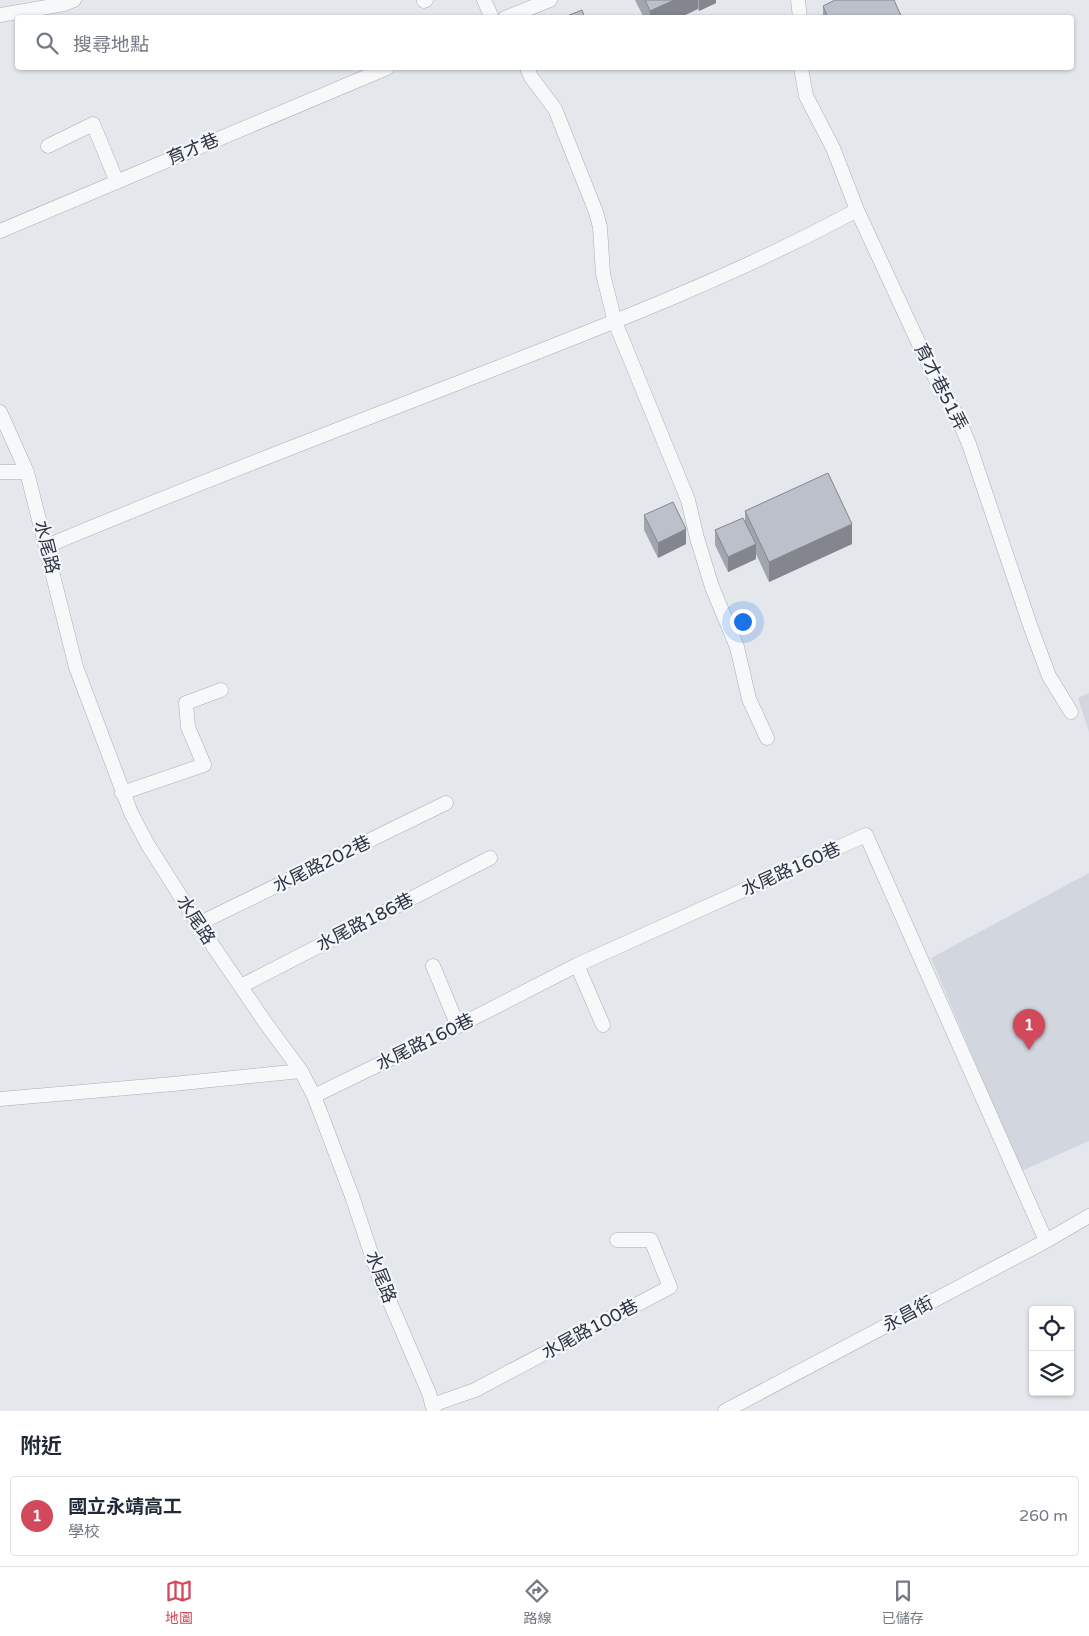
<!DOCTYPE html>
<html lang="zh-TW">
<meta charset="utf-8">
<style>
:root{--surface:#fff;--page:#f6f6f7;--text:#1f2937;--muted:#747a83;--line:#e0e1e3;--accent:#d1495b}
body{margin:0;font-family:"Varela Round","Noto Sans TC",sans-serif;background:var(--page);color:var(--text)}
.controls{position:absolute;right:15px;bottom:15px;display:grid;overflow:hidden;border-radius:5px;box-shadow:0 1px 4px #0004}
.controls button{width:45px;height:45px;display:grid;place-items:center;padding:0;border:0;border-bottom:1px solid var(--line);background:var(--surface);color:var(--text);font:25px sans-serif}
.you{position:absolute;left:742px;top:621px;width:18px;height:18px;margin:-12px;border:4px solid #fff;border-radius:50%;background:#1a73e8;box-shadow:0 0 0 8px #1a73e833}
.badge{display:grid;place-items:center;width:32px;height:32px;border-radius:50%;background:var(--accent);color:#fff;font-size:16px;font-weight:700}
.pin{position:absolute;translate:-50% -41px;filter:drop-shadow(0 1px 2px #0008)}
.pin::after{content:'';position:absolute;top:26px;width:18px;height:15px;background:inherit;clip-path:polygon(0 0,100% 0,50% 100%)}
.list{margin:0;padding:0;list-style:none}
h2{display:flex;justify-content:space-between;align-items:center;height:65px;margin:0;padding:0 20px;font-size:21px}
h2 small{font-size:16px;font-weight:400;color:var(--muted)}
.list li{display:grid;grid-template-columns:32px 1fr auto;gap:15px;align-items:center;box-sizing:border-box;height:80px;margin:0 10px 10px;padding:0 10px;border:1px solid var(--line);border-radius:5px}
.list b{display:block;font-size:19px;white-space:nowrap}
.list p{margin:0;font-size:16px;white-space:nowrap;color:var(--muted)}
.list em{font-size:16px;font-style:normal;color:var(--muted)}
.icon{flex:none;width:28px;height:28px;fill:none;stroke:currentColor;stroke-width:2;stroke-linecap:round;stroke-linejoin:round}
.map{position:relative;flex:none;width:1089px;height:1411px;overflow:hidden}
.search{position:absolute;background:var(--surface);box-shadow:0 1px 4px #0004;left:15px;right:15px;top:15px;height:55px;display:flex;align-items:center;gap:12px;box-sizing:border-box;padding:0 18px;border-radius:5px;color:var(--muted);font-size:19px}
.sheet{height:155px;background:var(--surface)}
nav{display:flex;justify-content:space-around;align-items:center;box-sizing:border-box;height:70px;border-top:1px solid var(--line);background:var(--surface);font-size:14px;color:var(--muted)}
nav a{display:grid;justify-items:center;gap:2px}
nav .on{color:var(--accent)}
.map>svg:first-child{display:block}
.built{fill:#d2d6de}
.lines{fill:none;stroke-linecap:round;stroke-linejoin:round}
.minor-casing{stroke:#a9aeb7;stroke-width:15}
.minor{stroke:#f7f8fa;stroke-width:14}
.wall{fill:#a1a5ae}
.shaded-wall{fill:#83868d}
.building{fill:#bbc0ca;stroke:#83868d}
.labels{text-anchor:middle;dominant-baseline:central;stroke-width:4.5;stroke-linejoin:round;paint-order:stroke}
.street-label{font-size:18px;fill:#2b3445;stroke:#f4f6f9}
</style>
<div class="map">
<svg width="1089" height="1411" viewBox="0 0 1089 1411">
<rect width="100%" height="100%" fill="#e4e7ec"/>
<path class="built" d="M 1089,693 L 1089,732 L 1078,698 Z
M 1089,873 L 1089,1141 L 1021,1171 L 931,958 Z"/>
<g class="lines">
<defs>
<path id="minor" d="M 484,0 L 492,18
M 798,0 L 800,18
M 424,1 L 426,0
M 0,15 L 64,4 L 74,0
M 505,18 L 550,0
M 527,68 L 531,77 L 555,109 L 596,212 L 600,227 L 603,274 L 615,322 L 688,500 L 697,538 L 712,587 L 737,647 L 749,699 L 767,738
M 801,68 L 806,96 L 833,148 L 857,210 L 920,346 L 939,386 L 957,416 L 969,444 L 1031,628 L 1049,676 L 1071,712
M 48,146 L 93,124 L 117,182
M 0,231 L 387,68
M 0,412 L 27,472 L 76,667 L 131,813 L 148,845 L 198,924 L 267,1025 L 301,1071 L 314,1096 L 352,1196 L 379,1277 L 429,1393 L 434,1411
M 0,472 L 27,472
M 47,546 C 194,484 345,427 494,369 C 617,321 741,273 857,210
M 122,793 L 204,765 L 188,727 L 186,703 L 221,690
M 198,924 L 446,803
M 577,965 L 603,1025
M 433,966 L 458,1026
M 241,986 L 490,858
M 314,1096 L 458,1026 L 577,965 L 866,835 L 1046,1241
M 0,1099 L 173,1084 L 301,1071
M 432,1405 L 475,1390 L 670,1287 L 651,1240 L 617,1240
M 725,1411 L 1046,1241 L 1089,1216"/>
</defs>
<use href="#minor" class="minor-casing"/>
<use href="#minor" class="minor"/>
</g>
<path class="wall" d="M 635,0 L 716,0 L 716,3 L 699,11 L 698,8 L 679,18 L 644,18 Z
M 823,6 L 902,18 L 823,18 Z
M 745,511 L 852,544 L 769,582 L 756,554 L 756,559 L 728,572 L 715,545 L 715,530 L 745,521 Z
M 644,515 L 686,544 L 658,558 L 644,530 Z"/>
<path class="shaded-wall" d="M 674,0 L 698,0 L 698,9 L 679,18 L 650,18 L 650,11 Z
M 700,0 L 716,0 L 716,3 L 699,11 L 699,1 Z
M 852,524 L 852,544 L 769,582 L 769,562 Z
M 686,529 L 686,544 L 658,558 L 658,543 Z
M 756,544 L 756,559 L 728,572 L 728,557 Z"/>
<path class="building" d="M 645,0 L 674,0 L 650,11 Z
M 835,0 L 894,0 L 902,18 L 828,18 L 823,6 Z
M 582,10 L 585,18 L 562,18 Z
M 828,473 L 852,524 L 769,562 L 745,511 Z
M 673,502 L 686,529 L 658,543 L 644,515 Z
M 743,518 L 756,544 L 728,557 L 715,530 Z"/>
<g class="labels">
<g class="street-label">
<text transform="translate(193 149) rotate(-23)">育才巷</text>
<text transform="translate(941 387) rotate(63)">育才巷51弄</text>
<text transform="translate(47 547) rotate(76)">水尾路</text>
<text transform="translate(322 864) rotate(-26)">水尾路202巷</text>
<text transform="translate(791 869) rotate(-24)">水尾路160巷</text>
<text transform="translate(196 920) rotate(57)">水尾路</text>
<text transform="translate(365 922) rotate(-27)">水尾路186巷</text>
<text transform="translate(425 1042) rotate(-26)">水尾路160巷</text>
<text transform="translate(381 1277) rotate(69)">水尾路</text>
<text transform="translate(908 1314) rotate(-28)">永昌街</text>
<text transform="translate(590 1329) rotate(-28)">水尾路100巷</text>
</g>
</g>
</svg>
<div class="controls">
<button><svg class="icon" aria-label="locate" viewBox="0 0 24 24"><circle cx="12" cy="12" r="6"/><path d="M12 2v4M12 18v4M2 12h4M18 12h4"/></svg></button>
<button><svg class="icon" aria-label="layers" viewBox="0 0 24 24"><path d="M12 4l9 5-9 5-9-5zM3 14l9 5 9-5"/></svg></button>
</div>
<div class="you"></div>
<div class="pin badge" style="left:1029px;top:1050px">1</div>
<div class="search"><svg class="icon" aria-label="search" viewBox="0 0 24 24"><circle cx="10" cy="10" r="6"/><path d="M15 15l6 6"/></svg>搜尋地點</div>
</div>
<section class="sheet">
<h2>附近<small></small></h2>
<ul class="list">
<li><span class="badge">1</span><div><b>國立永靖高工</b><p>學校</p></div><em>260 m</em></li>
</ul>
</section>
<nav>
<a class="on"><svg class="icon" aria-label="map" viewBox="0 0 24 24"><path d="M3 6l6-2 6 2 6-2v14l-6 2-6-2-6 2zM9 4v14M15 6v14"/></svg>地圖</a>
<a><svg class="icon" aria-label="directions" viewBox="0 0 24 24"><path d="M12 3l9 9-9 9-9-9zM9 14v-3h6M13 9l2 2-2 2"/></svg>路線</a>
<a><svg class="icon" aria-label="saved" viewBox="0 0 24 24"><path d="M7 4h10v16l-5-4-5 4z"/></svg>已儲存</a>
</nav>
